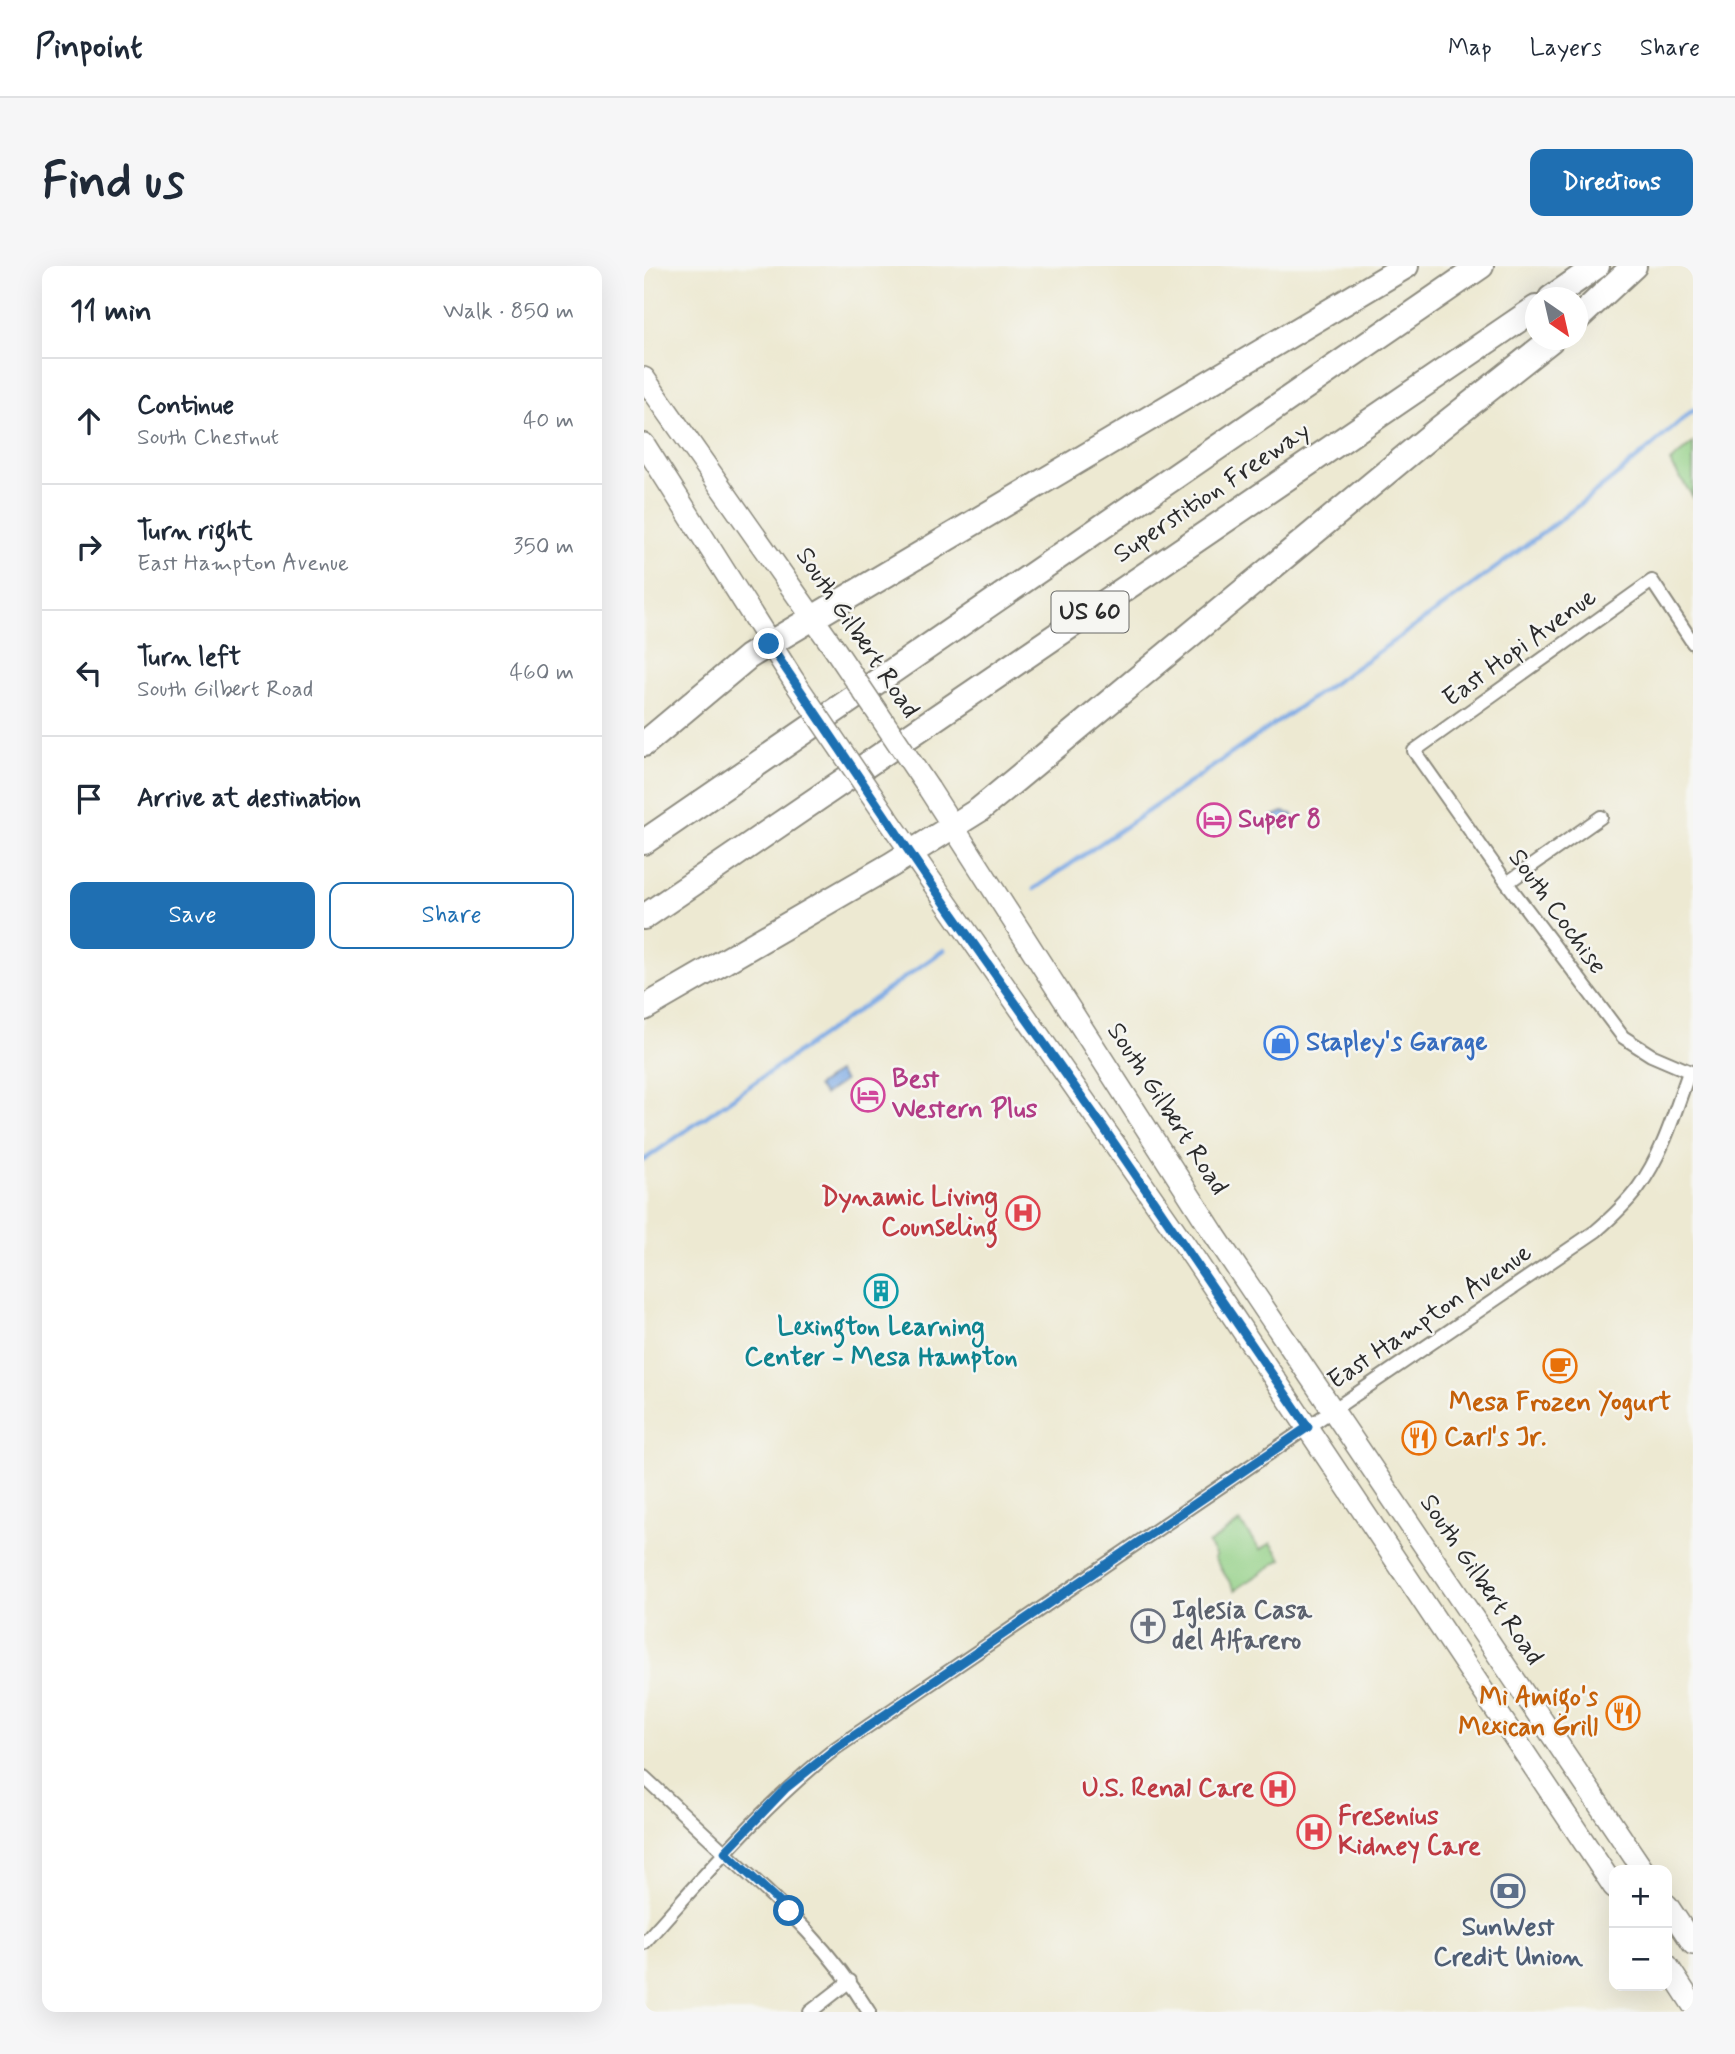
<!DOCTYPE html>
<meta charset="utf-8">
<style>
:root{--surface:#fff;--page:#f6f6f7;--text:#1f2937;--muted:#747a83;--line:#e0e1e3;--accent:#1f6fb2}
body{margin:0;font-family:Mynerve,sans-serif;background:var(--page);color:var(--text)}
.controls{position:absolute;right:21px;bottom:21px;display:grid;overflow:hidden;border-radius:14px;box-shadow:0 7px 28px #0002}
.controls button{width:63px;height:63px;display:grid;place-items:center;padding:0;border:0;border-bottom:2px solid var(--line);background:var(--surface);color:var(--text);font:35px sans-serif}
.compass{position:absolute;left:881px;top:21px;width:63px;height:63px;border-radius:50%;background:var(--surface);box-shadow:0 7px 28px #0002;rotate:146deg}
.stop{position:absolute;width:21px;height:21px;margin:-16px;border:5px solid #1f6fb2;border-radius:50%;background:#fff}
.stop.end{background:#1f6fb2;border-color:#fff;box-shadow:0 2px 7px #0008}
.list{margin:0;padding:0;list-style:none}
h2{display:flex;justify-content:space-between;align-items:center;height:91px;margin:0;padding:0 28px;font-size:30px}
h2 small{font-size:23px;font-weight:400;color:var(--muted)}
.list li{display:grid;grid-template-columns:46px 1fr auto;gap:21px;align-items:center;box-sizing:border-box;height:126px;padding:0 28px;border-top:2px solid var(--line)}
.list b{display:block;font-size:26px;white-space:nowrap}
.list p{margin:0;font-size:23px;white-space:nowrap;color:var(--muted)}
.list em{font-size:23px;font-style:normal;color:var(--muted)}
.actions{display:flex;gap:14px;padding:21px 28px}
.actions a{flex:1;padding:16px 0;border:2px solid var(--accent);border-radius:14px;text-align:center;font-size:24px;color:var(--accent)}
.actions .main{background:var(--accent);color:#fff}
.icon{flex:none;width:38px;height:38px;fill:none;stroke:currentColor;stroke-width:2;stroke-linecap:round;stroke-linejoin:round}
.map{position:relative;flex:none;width:1049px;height:1746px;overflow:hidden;border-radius:14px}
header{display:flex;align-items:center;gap:42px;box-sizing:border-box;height:98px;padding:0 35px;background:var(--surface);border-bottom:2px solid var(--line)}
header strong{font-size:33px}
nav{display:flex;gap:38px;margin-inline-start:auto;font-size:24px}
.intro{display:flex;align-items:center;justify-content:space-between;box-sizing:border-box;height:168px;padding:0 42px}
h1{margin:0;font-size:49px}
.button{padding:18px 32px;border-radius:14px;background:var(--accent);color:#fff;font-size:24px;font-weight:700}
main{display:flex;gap:42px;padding:0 42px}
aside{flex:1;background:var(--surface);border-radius:14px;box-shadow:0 7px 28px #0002}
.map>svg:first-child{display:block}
.green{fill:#91cf84;stroke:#5e7d58;stroke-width:2}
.water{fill:#7ba9e4;stroke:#536a88;stroke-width:2}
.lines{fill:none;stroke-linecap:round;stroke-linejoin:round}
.stream{stroke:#7ba9e4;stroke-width:4.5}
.minor-casing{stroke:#8c8a7e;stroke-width:16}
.primary-casing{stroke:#8c8a7e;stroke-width:24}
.motorway-casing{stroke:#8c8a7e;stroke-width:28}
.minor{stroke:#fff;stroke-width:12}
.primary{stroke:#fff;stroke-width:21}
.motorway{stroke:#fff;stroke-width:24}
.primary-bridge-casing{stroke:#8c8a7e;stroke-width:24;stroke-linecap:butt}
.primary-bridge{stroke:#fff;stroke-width:21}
.route{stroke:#1f6fb2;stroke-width:9}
.labels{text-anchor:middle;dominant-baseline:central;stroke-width:5;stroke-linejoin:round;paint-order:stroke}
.shield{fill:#f6f6f2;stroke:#686867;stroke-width:2}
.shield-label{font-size:24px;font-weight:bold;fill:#2b2b2b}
.street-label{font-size:26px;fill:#2b2b2b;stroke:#f6f6f2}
.hotel-label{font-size:26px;font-weight:bold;fill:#b23c85;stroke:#f6f6f2;text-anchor:start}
.shop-label{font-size:26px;font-weight:bold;fill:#366cbe;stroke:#f6f6f2;text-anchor:start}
.health-label{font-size:26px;font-weight:bold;fill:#be3a42;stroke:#f6f6f2;text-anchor:end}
.culture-label{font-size:26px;font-weight:bold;fill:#0d838f;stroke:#f6f6f2}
.food-label{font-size:26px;font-weight:bold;fill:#c56008;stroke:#f6f6f2}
.worship-label{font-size:26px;font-weight:bold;fill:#5b616d;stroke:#f6f6f2;text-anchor:start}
.service-label{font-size:26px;font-weight:bold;fill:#4e5e75;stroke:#f6f6f2}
</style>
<header>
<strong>Pinpoint</strong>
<nav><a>Map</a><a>Layers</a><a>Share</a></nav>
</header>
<div class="intro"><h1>Find us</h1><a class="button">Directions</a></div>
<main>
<aside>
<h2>11 min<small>Walk · 850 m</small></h2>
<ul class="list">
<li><svg class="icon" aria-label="ahead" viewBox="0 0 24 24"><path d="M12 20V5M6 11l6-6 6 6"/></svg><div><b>Continue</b><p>South Chestnut</p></div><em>40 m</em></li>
<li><svg class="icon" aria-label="right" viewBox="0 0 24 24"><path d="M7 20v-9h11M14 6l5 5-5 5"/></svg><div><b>Turn right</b><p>East Hampton Avenue</p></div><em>350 m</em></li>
<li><svg class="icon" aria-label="left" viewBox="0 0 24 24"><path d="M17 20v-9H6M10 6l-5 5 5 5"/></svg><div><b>Turn left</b><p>South Gilbert Road</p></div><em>460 m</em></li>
<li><svg class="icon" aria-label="arrive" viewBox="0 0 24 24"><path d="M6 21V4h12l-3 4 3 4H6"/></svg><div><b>Arrive at destination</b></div></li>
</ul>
<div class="actions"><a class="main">Save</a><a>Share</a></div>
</aside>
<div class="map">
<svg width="1049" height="1746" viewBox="0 0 1049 1746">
<rect width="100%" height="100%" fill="#f6f6f2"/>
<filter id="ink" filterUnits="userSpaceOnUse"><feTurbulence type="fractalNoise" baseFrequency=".0143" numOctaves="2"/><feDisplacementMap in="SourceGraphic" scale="14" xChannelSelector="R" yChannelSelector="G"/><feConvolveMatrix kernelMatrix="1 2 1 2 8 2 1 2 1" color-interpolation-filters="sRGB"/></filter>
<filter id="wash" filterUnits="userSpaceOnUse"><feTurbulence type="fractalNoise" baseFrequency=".00686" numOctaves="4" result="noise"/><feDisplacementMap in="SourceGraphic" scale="28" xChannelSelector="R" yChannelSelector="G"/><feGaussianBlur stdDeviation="1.57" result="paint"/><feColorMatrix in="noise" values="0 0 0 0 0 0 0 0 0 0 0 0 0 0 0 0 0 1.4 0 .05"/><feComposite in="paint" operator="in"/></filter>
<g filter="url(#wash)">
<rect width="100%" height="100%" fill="#ede9d2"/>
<path class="green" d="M 1049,177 L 1049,231 L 1026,196 Z
M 596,1256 L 616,1284 L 627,1277 L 638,1293 L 591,1324 L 570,1292 L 572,1290 L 564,1278 Z"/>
<path class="water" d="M 639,546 L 649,548 L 650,557 L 645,561 L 637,559 L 630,561 L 626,555 L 627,551 Z
M 194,806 L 200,815 L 180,829 L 173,820 Z"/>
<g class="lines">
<path class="stream" d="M 390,623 C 514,538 638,454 761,367 C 860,297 959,225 1049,144
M 0,894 L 300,684"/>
</g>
</g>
<g filter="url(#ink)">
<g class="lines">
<defs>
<path id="minor" d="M 1049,377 L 1008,315 L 770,485 L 863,617 L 979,771 L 1007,789 L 1049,807
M 863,617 L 957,551
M 0,1511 C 30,1539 60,1567 90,1595 C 143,1643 187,1684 225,1746
M 0,1677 C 61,1609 119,1539 192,1482 L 952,965 C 967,952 982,938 994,922 C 1019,888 1031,845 1045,806
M 166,1746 L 206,1715"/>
<path id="primary" d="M 0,112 L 192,385
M 0,178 L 150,415
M 285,523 L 572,971 L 999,1604
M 244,553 L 550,992 L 970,1621
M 1023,1639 L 1049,1678
M 1023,1699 L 1049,1739"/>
<path id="motorway" d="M 907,32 L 953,0
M 934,52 L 990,0
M 0,478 L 104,391 L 125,378 L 762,0
M 0,576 L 837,0
M 0,651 L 892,42
M 0,742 L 247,599 L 335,544 L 796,162 L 907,74"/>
</defs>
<use href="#minor" class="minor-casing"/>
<use href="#primary" class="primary-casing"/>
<use href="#motorway" class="motorway-casing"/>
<use href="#minor" class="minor"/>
<use href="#primary" class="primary"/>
<use href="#motorway" class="motorway"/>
<defs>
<path id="primary-bridge" d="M 192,385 L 285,523
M 150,415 L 244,553"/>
</defs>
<use href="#primary-bridge" class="primary-bridge-casing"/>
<use href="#primary-bridge" class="primary-bridge"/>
</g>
</g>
<g class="lines" filter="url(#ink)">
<path class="route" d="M 125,378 L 281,609 L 459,861 L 664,1161 L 192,1482 L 142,1522 L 81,1586 L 145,1645"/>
</g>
<defs>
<symbol id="hotel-ring" viewBox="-11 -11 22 22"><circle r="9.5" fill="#f6f6f2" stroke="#d1479c" stroke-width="1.5"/><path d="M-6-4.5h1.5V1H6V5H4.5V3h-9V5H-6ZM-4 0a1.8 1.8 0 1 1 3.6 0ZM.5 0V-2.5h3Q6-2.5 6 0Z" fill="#d1479c"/></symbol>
<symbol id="shop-ring" viewBox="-11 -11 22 22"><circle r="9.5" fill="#f6f6f2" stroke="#3f7fe0" stroke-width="1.5"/><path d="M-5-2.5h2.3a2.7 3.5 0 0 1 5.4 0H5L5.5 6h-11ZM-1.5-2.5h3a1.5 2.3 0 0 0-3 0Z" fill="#3f7fe0"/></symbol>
<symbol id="hospital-ring" viewBox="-11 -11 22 22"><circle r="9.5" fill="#f6f6f2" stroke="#e0444e" stroke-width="1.5"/><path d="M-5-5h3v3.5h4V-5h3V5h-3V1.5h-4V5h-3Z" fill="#e0444e"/></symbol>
<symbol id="building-ring" viewBox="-11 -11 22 22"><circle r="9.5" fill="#f6f6f2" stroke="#0f9aa8" stroke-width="1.5"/><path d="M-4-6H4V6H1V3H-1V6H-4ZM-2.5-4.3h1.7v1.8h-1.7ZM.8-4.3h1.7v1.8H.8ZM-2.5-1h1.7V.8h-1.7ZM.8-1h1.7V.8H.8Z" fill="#0f9aa8"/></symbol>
<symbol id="cafe-ring" viewBox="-11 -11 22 22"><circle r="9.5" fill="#f6f6f2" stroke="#e8710a" stroke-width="1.5"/><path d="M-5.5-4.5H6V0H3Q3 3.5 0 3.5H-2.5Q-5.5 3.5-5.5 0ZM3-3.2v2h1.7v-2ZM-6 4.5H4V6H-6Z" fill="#e8710a"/></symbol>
<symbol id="restaurant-ring" viewBox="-11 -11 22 22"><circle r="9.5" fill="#f6f6f2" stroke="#e8710a" stroke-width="1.5"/><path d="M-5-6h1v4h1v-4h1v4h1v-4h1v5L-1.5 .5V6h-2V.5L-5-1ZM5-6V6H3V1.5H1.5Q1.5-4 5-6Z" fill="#e8710a"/></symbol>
<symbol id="church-ring" viewBox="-11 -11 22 22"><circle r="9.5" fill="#f6f6f2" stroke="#6b7280" stroke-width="1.5"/><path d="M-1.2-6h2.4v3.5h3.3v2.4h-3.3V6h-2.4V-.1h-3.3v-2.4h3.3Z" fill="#6b7280"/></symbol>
<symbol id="bank-ring" viewBox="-11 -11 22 22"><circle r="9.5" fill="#f6f6f2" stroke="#5c6f8a" stroke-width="1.5"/><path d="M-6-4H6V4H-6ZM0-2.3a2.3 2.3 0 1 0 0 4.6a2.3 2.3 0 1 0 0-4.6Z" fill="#5c6f8a"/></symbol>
</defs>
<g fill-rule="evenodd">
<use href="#hotel-ring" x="551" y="535" width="38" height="38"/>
<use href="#shop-ring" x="618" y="758" width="38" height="38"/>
<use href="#hotel-ring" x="205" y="810" width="38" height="38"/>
<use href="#hospital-ring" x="360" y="928" width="38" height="38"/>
<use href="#building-ring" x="218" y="1006" width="38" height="38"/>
<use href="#cafe-ring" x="897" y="1081" width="38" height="38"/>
<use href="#restaurant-ring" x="756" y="1153" width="38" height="38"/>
<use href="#church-ring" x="485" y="1341" width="38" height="38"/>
<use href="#restaurant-ring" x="960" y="1428" width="38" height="38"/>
<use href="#hospital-ring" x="615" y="1504" width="38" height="38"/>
<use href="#hospital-ring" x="651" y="1547" width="38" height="38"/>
<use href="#bank-ring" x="845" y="1606" width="38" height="38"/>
</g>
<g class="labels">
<rect class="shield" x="407.5" y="325.5" width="77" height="41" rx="5"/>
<g class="shield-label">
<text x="446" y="346">US 60</text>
</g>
<g class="street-label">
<text transform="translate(568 227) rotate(-34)">Superstition Freeway</text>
<text transform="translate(213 367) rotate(56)">South Gilbert Road</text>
<text transform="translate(876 382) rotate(-36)">East Hopi Avenue</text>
<text transform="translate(913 646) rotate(54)">South Cochise</text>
<text transform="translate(523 843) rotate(57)">South Gilbert Road</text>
<text transform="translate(786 1051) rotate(-34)">East Hampton Avenue</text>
<text transform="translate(837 1314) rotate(56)">South Gilbert Road</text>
</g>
<g class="hotel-label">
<text x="594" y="554">Super 8</text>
<text x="248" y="814">Best<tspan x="248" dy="30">Western Plus</tspan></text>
</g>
<g class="shop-label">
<text x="662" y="777">Stapley's Garage</text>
</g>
<g class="health-label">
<text x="354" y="932">Dynamic Living<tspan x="354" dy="30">Counseling</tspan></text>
<text x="610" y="1523">U.S. Renal Care</text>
<text x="694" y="1551" text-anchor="start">Fresenius<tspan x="694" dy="30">Kidney Care</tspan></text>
</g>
<g class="culture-label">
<text x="237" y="1062">Lexington Learning<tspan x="237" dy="30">Center - Mesa Hampton</tspan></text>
</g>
<g class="food-label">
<text x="916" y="1137">Mesa Frozen Yogurt</text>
<text x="800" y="1172" text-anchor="start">Carl's Jr.</text>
<text x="954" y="1432" text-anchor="end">Mi Amigo's<tspan x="954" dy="30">Mexican Grill</tspan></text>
</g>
<g class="worship-label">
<text x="528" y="1345">Iglesia Casa<tspan x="528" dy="30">del Alfarero</tspan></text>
</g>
<g class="service-label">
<text x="864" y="1662">SunWest<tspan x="864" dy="30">Credit Union</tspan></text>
</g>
</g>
</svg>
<div class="controls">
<button>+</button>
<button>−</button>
</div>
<svg class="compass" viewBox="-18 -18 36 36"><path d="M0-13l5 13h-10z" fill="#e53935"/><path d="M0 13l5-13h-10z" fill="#747a83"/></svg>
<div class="stop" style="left:145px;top:1645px"></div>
<div class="stop end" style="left:125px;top:378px"></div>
</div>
</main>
